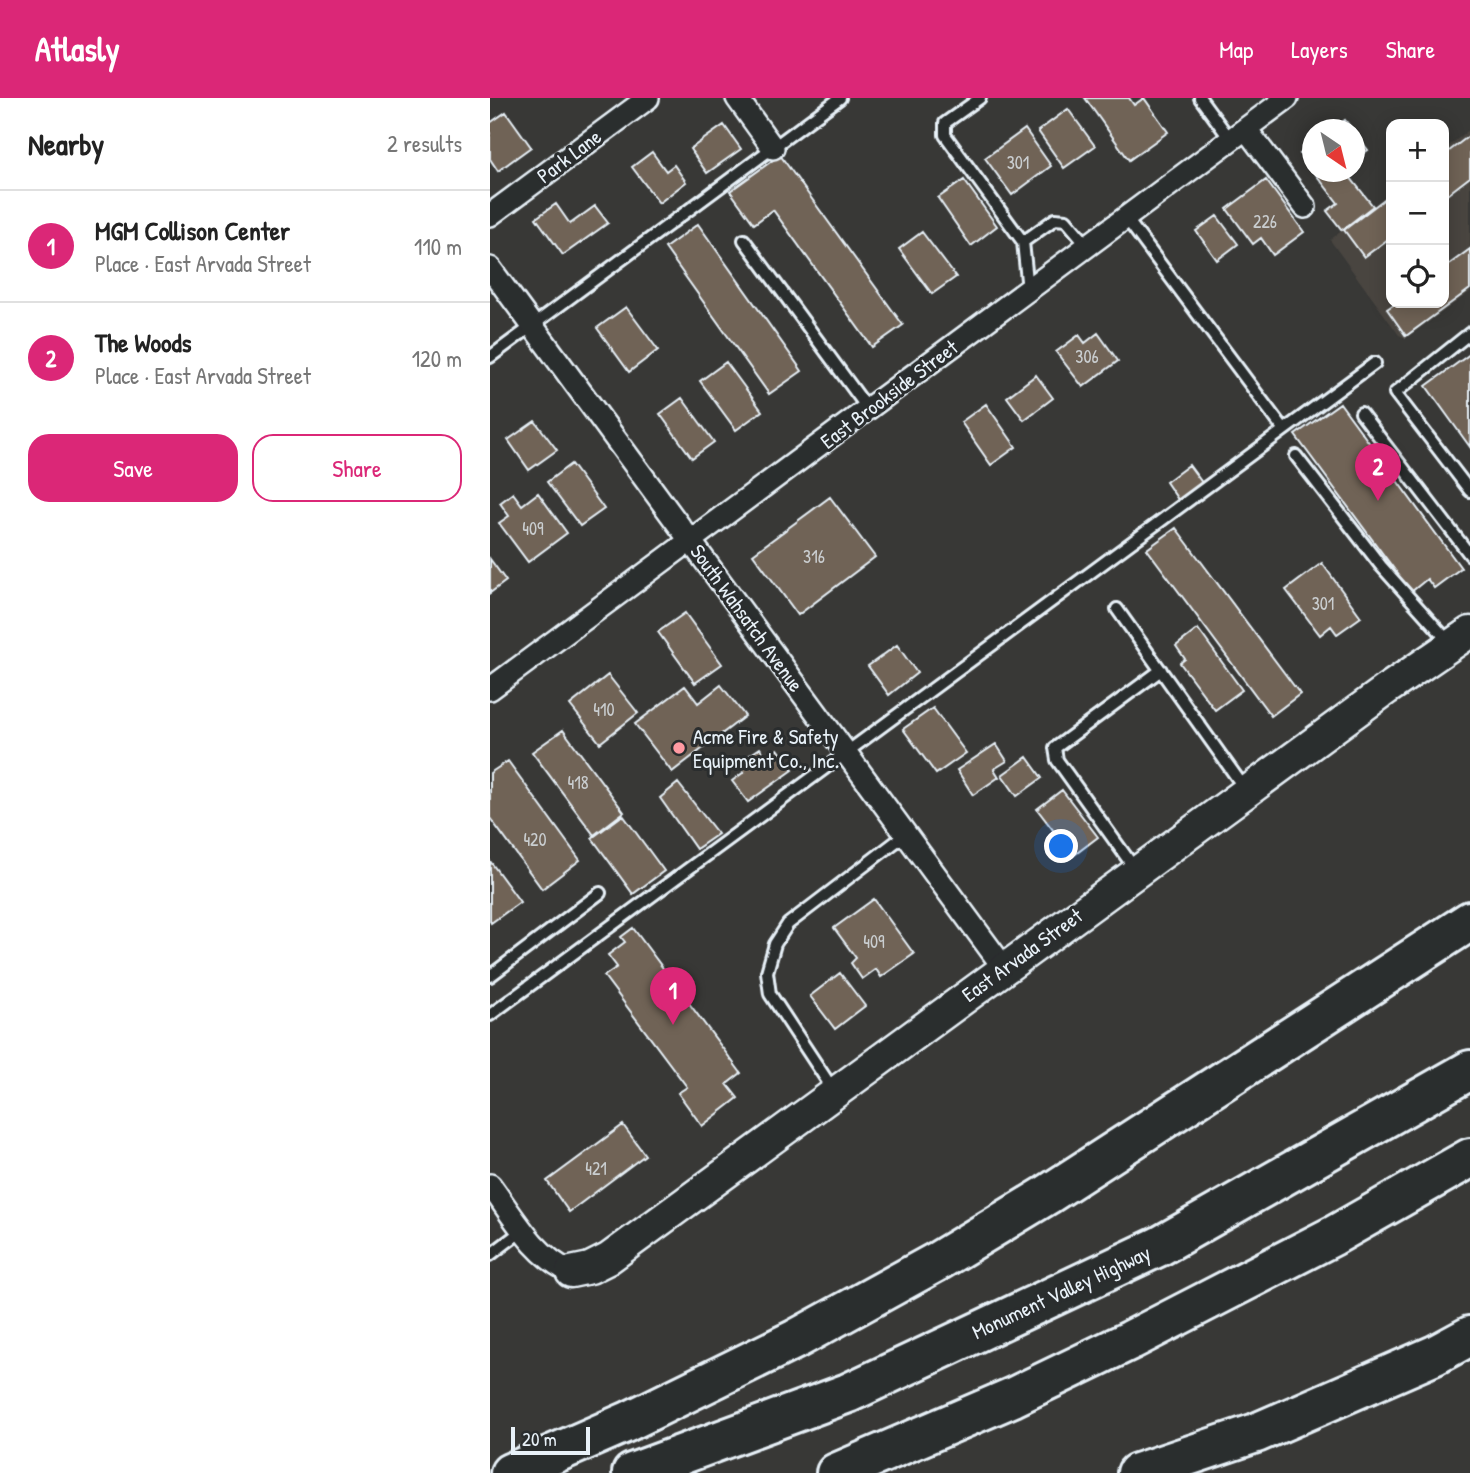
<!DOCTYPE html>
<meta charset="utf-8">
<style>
:root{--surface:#fff;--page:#f2f2f2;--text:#222;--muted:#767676;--line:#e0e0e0;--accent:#db2777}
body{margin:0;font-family:"Patrick Hand",sans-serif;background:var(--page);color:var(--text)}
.controls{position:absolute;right:21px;top:21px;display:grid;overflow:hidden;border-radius:14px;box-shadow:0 4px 18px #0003}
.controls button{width:63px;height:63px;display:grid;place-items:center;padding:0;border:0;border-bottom:2px solid var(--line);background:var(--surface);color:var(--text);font:35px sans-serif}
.compass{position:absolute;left:812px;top:21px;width:63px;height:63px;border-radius:50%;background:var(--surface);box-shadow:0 4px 18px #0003;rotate:145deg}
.scale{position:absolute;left:21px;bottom:18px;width:79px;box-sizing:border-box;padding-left:7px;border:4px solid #e8f1f8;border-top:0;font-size:19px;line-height:24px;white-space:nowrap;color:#e8f1f8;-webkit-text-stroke:5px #2a2d2e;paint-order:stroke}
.you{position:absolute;left:572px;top:749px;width:24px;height:24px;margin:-18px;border:5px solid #fff;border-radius:50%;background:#1a73e8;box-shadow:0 0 0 10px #1a73e833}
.badge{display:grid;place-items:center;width:46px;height:46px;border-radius:50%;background:var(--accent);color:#fff;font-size:23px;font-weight:700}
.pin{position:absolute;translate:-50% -58px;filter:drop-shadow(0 2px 4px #0008)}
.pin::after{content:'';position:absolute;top:37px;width:24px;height:21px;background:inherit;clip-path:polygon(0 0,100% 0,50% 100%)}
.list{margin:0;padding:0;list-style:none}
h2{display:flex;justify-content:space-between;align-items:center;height:91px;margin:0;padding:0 28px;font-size:30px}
h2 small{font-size:23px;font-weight:400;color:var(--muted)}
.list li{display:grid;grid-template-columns:46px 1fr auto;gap:21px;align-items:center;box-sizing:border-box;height:112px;padding:0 28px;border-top:2px solid var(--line)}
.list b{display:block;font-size:26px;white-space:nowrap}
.list p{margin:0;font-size:23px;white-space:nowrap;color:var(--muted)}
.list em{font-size:23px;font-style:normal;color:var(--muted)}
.actions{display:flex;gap:14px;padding:21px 28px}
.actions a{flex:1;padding:16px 0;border:2px solid var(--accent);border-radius:21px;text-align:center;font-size:24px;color:var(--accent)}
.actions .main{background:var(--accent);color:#fff}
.icon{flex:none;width:38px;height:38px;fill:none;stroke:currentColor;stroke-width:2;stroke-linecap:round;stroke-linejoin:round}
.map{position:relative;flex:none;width:980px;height:1375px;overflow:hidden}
header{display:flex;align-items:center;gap:42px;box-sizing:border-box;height:98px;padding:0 35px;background:var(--accent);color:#fff}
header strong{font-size:33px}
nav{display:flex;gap:38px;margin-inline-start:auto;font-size:24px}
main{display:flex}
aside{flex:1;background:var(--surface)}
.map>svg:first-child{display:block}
.built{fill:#494540}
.building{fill:#706357;stroke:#e8f1f8;stroke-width:2}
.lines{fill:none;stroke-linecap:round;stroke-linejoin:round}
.lane-casing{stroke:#e8f1f8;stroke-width:16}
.street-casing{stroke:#e8f1f8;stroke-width:26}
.secondary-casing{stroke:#e8f1f8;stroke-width:35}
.highway-casing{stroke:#e8f1f8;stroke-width:44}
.lane{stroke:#2a2d2e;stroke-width:10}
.street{stroke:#2a2d2e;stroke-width:21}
.secondary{stroke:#2a2d2e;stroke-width:30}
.highway{stroke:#2a2d2e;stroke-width:38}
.poi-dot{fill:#ff9aa2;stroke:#2a2d2e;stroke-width:2.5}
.labels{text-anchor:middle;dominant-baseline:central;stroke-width:6;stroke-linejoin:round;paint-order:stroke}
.number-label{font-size:18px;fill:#caced0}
.street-label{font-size:21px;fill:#e8f1f8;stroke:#2a2d2e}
.poi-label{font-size:21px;fill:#e8f1f8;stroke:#2a2d2e;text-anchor:start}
</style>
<header>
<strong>Atlasly</strong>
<nav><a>Map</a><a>Layers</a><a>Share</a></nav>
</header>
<main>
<aside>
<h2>Nearby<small>2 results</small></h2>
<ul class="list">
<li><span class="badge">1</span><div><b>MGM Collison Center</b><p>Place · East Arvada Street</p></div><em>110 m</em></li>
<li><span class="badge">2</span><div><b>The Woods</b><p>Place · East Arvada Street</p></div><em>120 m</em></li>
</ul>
<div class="actions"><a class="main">Save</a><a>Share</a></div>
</aside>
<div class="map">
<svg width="980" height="1375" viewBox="0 0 980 1375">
<rect width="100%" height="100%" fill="#383836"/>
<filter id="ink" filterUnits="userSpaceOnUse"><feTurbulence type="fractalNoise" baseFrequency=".0143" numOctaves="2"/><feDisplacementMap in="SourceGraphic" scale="14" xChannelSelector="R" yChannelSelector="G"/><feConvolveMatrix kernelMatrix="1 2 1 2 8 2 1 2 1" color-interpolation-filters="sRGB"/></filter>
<g filter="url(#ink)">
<path class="built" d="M 980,31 L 980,194 L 916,240 L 909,237 L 840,142 L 901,94 L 901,205 L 954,205 L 954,52 Z"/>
<path class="building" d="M 595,0 L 639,0 L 644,7 L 654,0 L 678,34 L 639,62 Z
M 578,11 L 605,48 L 574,70 L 548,33 Z
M 16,14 L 41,49 L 8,73 L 0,61 L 0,25 Z
M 855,22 L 863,32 L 842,32 Z
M 234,27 L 251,51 L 217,75 L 200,51 Z
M 535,31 L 561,68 L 522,97 L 495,60 Z
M 864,34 L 878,52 L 864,62 Z
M 980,37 L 980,79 L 954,99 L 954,57 Z
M 822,46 L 822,72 L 810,56 Z
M 162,54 L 176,73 L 184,67 L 196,84 L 169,105 L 142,69 Z
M 290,57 L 413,227 L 382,249 L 283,112 L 264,126 L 240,93 Z
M 824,74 L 856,74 L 883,108 L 852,132 L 837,113 L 848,105 Z
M 474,82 L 507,128 L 481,148 L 448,100 Z
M 776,82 L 814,134 L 783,157 L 771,140 L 763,146 L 737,111 Z
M 901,96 L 901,139 L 874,159 L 854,132 Z
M 66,106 L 80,126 L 105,108 L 118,125 L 73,157 L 46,120 Z
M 727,118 L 748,146 L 727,162 L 706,133 Z
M 208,126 L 312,273 L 279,296 L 175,150 Z
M 432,134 L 466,179 L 442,196 L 409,151 Z
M 980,151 L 980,191 L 916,238 L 897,211 L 906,205 L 954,205 L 954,170 Z
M 136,209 L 168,252 L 139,274 L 107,230 Z
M 608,235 L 628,263 L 593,289 L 566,254 L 589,237 L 595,245 Z
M 980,256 L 980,349 L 936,288 Z
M 236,264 L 272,313 L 246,332 L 210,283 Z
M 546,277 L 563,300 L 534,322 L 517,299 Z
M 192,300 L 224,344 L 202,360 L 170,316 Z
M 850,305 L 971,470 L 944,490 L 937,481 L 921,494 L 805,337 Z
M 496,306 L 526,349 L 501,367 L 471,324 Z
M 45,323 L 67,352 L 39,372 L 18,342 Z
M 81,366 L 114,411 L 90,428 L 57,384 Z
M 699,367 L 713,386 L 689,403 L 676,384 Z
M 23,395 L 32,407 L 48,395 L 77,435 L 38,464 L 9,425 L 19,418 L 10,405 Z
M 340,399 L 385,459 L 308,517 L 263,456 Z
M 686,430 L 810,596 L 781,618 L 657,451 Z
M 0,461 L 16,483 L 0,495 Z
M 832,465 L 871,519 L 847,536 L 841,528 L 830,537 L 796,492 Z
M 195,515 L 232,566 L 205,585 L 168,534 Z
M 708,531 L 752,592 L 725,612 L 690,565 L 695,561 L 686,548 Z
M 407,547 L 427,575 L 399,597 L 378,568 Z
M 118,577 L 148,615 L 110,645 L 80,607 Z
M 231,587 L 255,618 L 182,674 L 145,626 L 195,588 L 208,605 Z
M 443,610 L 476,655 L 446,676 L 413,631 Z
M 73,632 L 134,714 L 104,737 L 42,654 Z
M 506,646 L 517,663 L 504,671 L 509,679 L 483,697 L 467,672 Z
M 270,650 L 277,659 L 288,651 L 303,672 L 258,704 L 242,683 L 254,674 L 248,665 Z
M 537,659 L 552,680 L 527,698 L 512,677 Z
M 18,663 L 90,762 L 52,791 L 0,720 L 0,675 Z
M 188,685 L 228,736 L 206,751 L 170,700 Z
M 572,692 L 608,739 L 583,758 L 547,711 Z
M 133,717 L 174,773 L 143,796 L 102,740 Z
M 0,763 L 30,804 L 1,825 L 0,823 Z
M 384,801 L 424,856 L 391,879 L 386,871 L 372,881 L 361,865 L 366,860 L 344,830 Z
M 143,830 L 251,975 L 237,986 L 248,1000 L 212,1028 L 188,995 L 197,989 L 114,878 L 127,869 L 118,857 L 135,844 L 131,839 Z
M 350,875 L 375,908 L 345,931 L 320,898 Z
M 133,1027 L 155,1057 L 79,1114 L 57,1083 Z"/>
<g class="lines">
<defs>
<path id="lane" d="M 490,0 L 455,25 L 455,37 L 533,144 L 538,192
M 710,0 L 740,41
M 636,120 L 794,332
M 254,142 L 378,311
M 533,144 L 565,121 L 576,122 L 598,148
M 980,235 L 905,295 L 980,393
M 0,259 L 350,0
M 871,315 L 980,457
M 806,358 L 891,468 L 960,545
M 627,511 L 755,691
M 645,771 L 567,662 L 565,650 L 671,572
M 0,878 L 110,795
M 0,917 L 885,265
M 344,993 L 280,896 L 277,874 L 285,846 L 298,826 L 416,736
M 0,1157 L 33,1132"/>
<path id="street" d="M 247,0 L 283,50
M 756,31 L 815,109
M 0,117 L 158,0
M 0,170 L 514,870
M 0,591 L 797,0
M 0,1087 C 23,1118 44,1158 81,1174"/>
<path id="secondary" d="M 81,1174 L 100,1170 L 118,1161 L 897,591 L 980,534"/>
<path id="highway" d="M 20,1375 L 137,1324 L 306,1241 L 448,1163 L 557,1097 L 980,823
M 142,1375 L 358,1295 L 670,1148 L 980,972
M 346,1375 L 523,1299 L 641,1242 L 843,1138 L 980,1060
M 647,1375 L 766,1335 L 945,1257 L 980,1238"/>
</defs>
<use href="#lane" class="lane-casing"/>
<use href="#street" class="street-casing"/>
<use href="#secondary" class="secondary-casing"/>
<use href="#highway" class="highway-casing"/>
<use href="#lane" class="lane"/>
<use href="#street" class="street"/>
<use href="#secondary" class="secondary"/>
<use href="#highway" class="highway"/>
</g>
</g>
<circle class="poi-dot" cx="189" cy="650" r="7"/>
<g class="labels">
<g class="number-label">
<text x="528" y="64">301</text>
<text x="775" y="123">226</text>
<text x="597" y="258">306</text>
<text x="43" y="430">409</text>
<text x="324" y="458">316</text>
<text x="833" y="505">301</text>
<text x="114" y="611">410</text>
<text x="88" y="684">418</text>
<text x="45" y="741">420</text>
<text x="384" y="843">409</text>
<text x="106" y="1070">421</text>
</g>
<g class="street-label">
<text transform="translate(79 58) rotate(-37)">Park Lane</text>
<text transform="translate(399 296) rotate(-37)">East Brookside Street</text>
<text transform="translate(257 520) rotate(54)">South Wahsatch Avenue</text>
<text transform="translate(532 857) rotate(-36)">East Arvada Street</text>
<text transform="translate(571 1194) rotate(-25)">Monument Valley Highway</text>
</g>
<g class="poi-label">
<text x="203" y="638">Acme Fire &amp; Safety<tspan x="203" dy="24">Equipment Co., Inc.</tspan></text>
</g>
</g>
</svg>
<div class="controls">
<button>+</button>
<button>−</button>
<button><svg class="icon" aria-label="locate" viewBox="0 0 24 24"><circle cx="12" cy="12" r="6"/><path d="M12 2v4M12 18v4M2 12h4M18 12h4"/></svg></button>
</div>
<svg class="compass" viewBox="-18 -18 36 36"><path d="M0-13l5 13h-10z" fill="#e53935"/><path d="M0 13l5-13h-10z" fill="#767676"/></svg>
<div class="scale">20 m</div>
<div class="you"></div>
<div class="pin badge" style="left:183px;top:927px">1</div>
<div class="pin badge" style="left:888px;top:403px">2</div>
</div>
</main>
